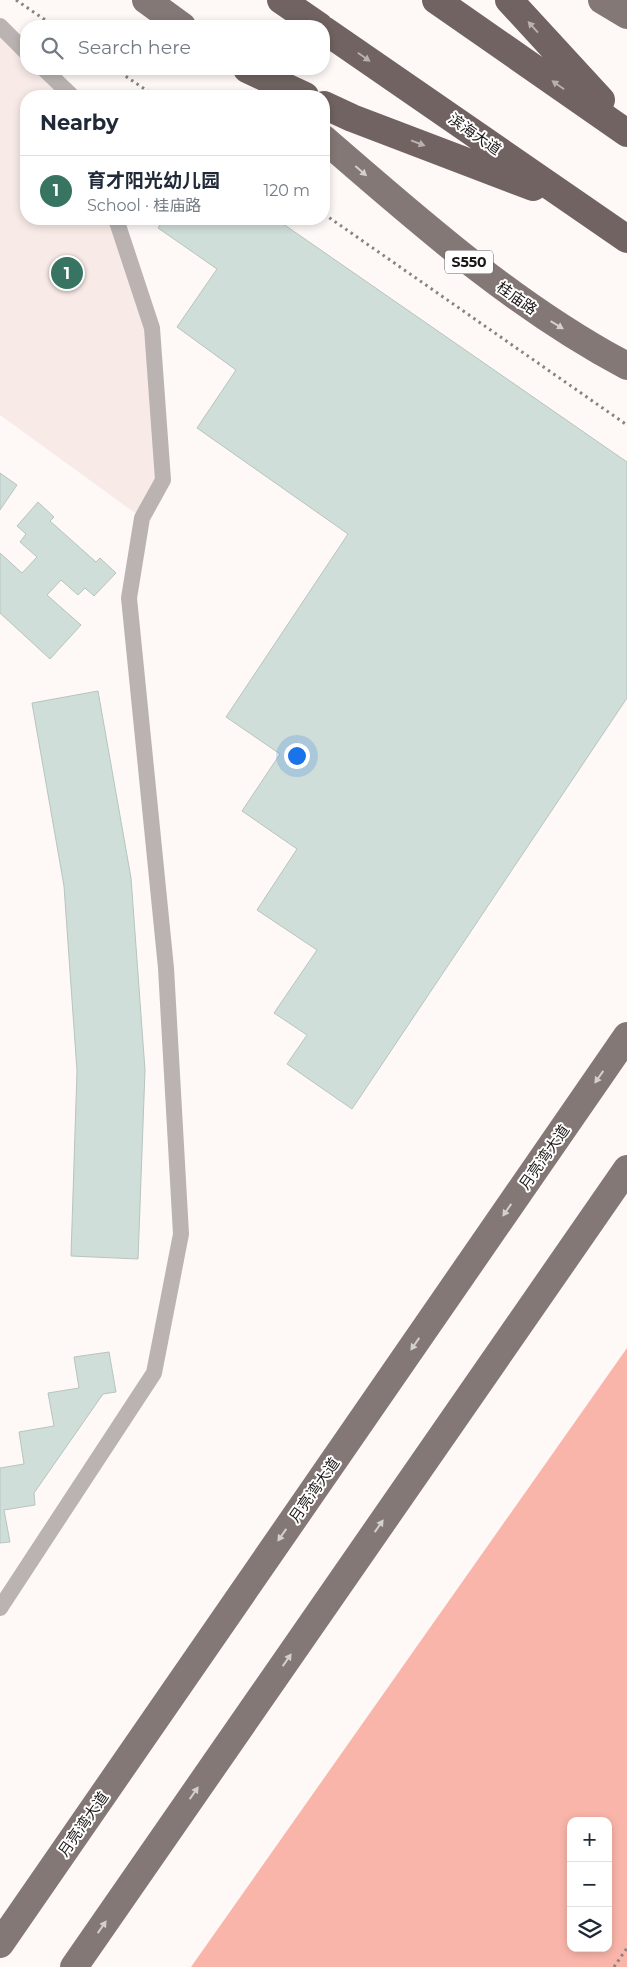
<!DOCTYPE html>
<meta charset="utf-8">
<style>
:root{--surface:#fff;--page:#f6f6f7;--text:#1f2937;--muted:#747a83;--line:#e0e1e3;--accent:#377461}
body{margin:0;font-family:Montserrat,"Noto Sans SC",sans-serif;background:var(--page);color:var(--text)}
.controls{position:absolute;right:15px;bottom:15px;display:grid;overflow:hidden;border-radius:10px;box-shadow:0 2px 8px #0003}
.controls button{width:45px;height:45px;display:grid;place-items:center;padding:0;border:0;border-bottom:1px solid var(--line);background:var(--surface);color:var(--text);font:25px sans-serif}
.you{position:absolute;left:296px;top:755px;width:18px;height:18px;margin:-12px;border:4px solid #fff;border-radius:50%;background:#1a73e8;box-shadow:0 0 0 8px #1a73e833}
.badge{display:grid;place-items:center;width:32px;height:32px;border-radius:50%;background:var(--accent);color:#fff;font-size:16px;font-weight:700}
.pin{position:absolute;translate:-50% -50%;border:2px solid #fff;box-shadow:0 1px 5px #0006}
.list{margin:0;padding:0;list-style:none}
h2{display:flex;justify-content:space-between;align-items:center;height:65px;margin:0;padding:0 20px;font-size:21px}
h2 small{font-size:16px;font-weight:400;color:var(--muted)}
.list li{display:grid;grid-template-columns:32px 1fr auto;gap:15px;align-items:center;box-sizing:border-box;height:70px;padding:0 20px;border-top:1px solid var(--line)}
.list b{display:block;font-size:19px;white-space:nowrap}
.list p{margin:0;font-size:16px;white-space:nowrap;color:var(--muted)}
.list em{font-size:16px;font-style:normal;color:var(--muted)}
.icon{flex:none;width:28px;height:28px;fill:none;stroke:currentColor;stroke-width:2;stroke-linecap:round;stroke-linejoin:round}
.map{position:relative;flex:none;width:627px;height:1967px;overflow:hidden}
.search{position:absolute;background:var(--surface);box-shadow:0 2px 8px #0003;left:20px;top:20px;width:310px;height:55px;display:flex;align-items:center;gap:12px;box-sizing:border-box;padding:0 18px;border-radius:20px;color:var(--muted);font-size:19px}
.panel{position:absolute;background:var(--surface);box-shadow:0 2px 8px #0003;left:20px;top:90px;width:310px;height:135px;border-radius:20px}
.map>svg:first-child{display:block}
.built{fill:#f8eae7}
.forest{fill:#fab5aa;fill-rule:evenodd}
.building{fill:#cfded8;stroke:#b7c5bf}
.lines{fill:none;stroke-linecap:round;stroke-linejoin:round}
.path{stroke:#888382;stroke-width:3;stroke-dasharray:2.5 4;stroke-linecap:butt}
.lane{stroke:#bab3b2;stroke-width:16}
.primary{stroke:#847876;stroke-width:28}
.highway{stroke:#706361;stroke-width:28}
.oneway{fill:#b8b1b0}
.oneway2{fill:#d4d0cf}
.labels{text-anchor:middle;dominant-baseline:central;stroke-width:4;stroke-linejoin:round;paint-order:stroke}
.shield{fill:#fff;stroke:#615d5d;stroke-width:1}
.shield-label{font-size:14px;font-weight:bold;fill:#1d1817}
.street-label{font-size:15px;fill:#1d1817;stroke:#fff}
</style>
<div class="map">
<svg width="627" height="1967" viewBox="0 0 627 1967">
<rect width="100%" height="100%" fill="#fef8f7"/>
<path class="built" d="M 0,26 L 26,52 L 26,69 L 44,69 L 72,96 L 26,96 L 26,219 L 116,219 L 152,328 L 163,480 L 142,518 L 0,415 Z"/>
<path class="forest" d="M 627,1348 L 627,1967 L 191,1967 ZM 571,1821 L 608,1821 L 608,1948 L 571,1948 Z"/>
<path class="building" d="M 164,219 L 276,219 L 627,462 L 627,698 L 352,1109 L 287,1064 L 307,1035 L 274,1013 L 317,950 L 257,910 L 297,849 L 242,811 L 280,754 L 226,717 L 348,534 L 197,428 L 236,370 L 177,327 L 217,269 L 158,228 Z
M 0,473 L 17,485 L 0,510 Z
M 38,502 L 54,517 L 50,521 L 96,562 L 100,558 L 116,573 L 94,596 L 85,588 L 78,595 L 61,580 L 47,595 L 81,625 L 50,659 L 0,613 L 0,553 L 22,573 L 37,557 L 20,542 L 26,534 L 17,526 Z
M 98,691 L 131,878 L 145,1070 L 138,1259 L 71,1256 L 77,1071 L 64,886 L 32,703 Z
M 109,1352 L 116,1392 L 103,1394 L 34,1493 L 35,1505 L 4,1510 L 10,1542 L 0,1543 L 0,1468 L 24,1464 L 19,1432 L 54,1426 L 48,1393 L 79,1388 L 74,1357 Z"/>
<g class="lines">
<path class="path" d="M 16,0 L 54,26
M 115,69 L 155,96
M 324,214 L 627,425
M 614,1967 L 627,1948"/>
<path class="lane" d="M 0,26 L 26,52
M 44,69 L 72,96
M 0,1608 L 154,1373 L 181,1234 L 166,968 L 129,598 L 142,518 L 163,480 L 152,328 L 116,219"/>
<path class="primary" d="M 146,0 L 182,26
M 602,0 L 627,15
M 324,139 C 420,222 514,306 627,366
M 0,1944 L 627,1036
M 74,1967 L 627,1169"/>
<path class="highway" d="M 281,0 L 319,26
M 436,0 L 627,133
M 509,0 L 601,100
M 324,30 L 627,239
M 247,69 L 305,96
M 324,105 L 352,118 L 533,187"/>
</g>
<defs><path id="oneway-solid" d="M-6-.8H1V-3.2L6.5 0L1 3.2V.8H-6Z" transform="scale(1.25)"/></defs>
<g class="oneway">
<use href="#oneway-solid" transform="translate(533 27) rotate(-132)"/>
<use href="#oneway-solid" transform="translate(364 57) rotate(35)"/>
<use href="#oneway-solid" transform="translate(558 85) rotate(-145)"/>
<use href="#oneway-solid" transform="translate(418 143) rotate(21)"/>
</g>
<g class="oneway2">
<use href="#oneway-solid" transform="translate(361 171) rotate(41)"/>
<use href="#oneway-solid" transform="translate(557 325) rotate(31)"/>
<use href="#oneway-solid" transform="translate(599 1077) rotate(125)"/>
<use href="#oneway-solid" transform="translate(507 1210) rotate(125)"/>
<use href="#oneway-solid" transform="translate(415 1344) rotate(125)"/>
<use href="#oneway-solid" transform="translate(379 1526) rotate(-55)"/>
<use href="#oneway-solid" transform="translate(282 1535) rotate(125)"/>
<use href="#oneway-solid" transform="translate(287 1660) rotate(-55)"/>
<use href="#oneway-solid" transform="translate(194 1793) rotate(-55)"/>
<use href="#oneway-solid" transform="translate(102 1927) rotate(-55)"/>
</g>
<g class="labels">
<rect class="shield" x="445" y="250.5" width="48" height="23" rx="4"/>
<g class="shield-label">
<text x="469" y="262">S550</text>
</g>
<g class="street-label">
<text transform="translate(475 134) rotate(35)">滨海大道</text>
<text transform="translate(517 298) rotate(35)">桂庙路</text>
<text transform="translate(544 1157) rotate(-55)">月亮湾大道</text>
<text transform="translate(314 1490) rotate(-55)">月亮湾大道</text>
<text transform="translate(83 1824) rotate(-55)">月亮湾大道</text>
</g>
</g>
</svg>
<div class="controls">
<button>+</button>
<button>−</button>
<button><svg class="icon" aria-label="layers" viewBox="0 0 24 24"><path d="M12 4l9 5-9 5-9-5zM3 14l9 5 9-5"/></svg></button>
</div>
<div class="you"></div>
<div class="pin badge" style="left:67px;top:273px">1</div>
<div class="search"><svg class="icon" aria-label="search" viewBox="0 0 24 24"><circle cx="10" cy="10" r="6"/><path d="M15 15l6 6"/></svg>Search here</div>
<section class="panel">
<h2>Nearby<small></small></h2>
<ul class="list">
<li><span class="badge">1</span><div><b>育才阳光幼儿园</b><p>School · 桂庙路</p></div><em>120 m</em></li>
</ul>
</section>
</div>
